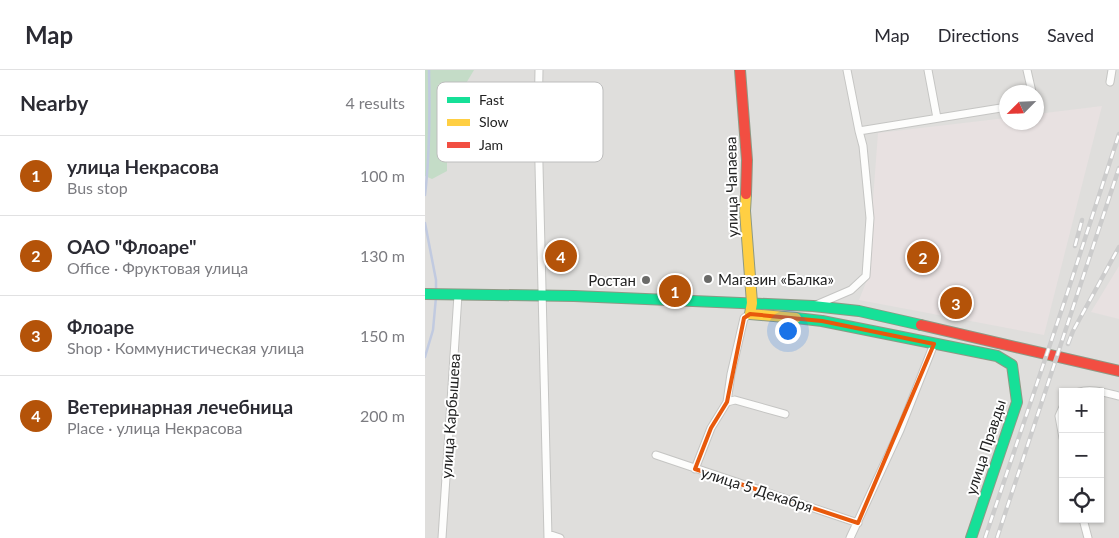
<!DOCTYPE html>
<meta charset="utf-8">
<style>
:root{--surface:#fff;--page:#f2f2f3;--text:#2b2b33;--muted:#7c7c81;--line:#e1e1e2;--accent:#b45309}
body{margin:0;font-family:Lato,sans-serif;background:var(--page);color:var(--text)}
.controls{position:absolute;right:15px;bottom:15px;display:grid;overflow:hidden;border-radius:0px;box-shadow:0 1px 4px #0004}
.controls button{width:45px;height:45px;display:grid;place-items:center;padding:0;border:0;border-bottom:1px solid var(--line);background:var(--surface);color:var(--text);font:25px sans-serif}
.compass{position:absolute;left:574px;top:15px;width:45px;height:45px;border-radius:50%;background:var(--surface);box-shadow:0 1px 4px #0004;rotate:246deg}
.you{position:absolute;left:362px;top:260px;width:18px;height:18px;margin:-12px;border:4px solid #fff;border-radius:50%;background:#1a73e8;box-shadow:0 0 0 8px #1a73e833}
.badge{display:grid;place-items:center;width:32px;height:32px;border-radius:50%;background:var(--accent);color:#fff;font-size:16px;font-weight:700}
.pin{position:absolute;translate:-50% -50%;border:2px solid #fff;box-shadow:0 1px 5px #0006}
.list{margin:0;padding:0;list-style:none}
h2{display:flex;justify-content:space-between;align-items:center;height:65px;margin:0;padding:0 20px;font-size:21px}
h2 small{font-size:16px;font-weight:400;color:var(--muted)}
.list li{display:grid;grid-template-columns:32px 1fr auto;gap:15px;align-items:center;box-sizing:border-box;height:80px;padding:0 20px;border-top:1px solid var(--line)}
.list b{display:block;font-size:19px;white-space:nowrap}
.list p{margin:0;font-size:16px;white-space:nowrap;color:var(--muted)}
.list em{font-size:16px;font-style:normal;color:var(--muted)}
.icon{flex:none;width:28px;height:28px;fill:none;stroke:currentColor;stroke-width:2;stroke-linecap:round;stroke-linejoin:round}
.map{position:relative;flex:none;width:694px;height:468px;overflow:hidden}
header{display:flex;align-items:center;gap:30px;box-sizing:border-box;height:70px;padding:0 25px;background:var(--surface);border-bottom:1px solid var(--line)}
header strong{font-size:24px}
nav{display:flex;gap:28px;margin-inline-start:auto;font-size:18px}
main{display:flex}
aside{flex:1;background:var(--surface)}
.map>svg:first-child{display:block}
.residential{fill:#dfdedc;fill-rule:evenodd}
.industrial{fill:#e8e1e1}
.forest{fill:#c4dcc7}
.pier{fill:#dededd}
.lines{fill:none;stroke-linecap:round;stroke-linejoin:round}
.stream{stroke:#c1cae0;stroke-width:2.5}
.street-casing{stroke:#c5c5c3;stroke-width:9}
.fast-casing{stroke:#8d9984;stroke-width:12}
.slow-casing{stroke:#8d9984;stroke-width:12}
.jam-casing{stroke:#8d9984;stroke-width:12}
.street{stroke:#fdfdfc;stroke-width:7}
.fast{stroke:#16e098;stroke-width:10}
.slow{stroke:#ffcf43;stroke-width:10}
.jam{stroke:#f24e42;stroke-width:10}
.rail-casing{stroke:#ccc;stroke-width:4.5}
.rail{stroke:#fff;stroke-width:2.5;stroke-dasharray:8;stroke-linecap:butt}
.marked{fill:none;stroke:#e8590c;stroke-width:4;stroke-linejoin:round}
.poi-dot{fill:#6a6a68;stroke:#fff;stroke-width:2}
.labels{text-anchor:middle;dominant-baseline:central;stroke-width:4;stroke-linejoin:round;paint-order:stroke}
.street-label{font-size:15px;fill:#222;stroke:#fff}
.poi-label{font-size:15px;fill:#222;stroke:#fff;text-anchor:start}
.key{fill:#fff;stroke:#bdbdbd;stroke-width:1}
.key-label{font-size:14px;fill:#222}
</style>
<header>
<strong>Map</strong>
<nav><a>Map</a><a>Directions</a><a>Saved</a></nav>
</header>
<main>
<aside>
<h2>Nearby<small>4 results</small></h2>
<ul class="list">
<li><span class="badge">1</span><div><b>улица Некрасова</b><p>Bus stop</p></div><em>100 m</em></li>
<li><span class="badge">2</span><div><b>ОАО &quot;Флоаре&quot;</b><p>Office · Фруктовая улица</p></div><em>130 m</em></li>
<li><span class="badge">3</span><div><b>Флоаре</b><p>Shop · Коммунистическая улица</p></div><em>150 m</em></li>
<li><span class="badge">4</span><div><b>Ветеринарная лечебница</b><p>Place · улица Некрасова</p></div><em>200 m</em></li>
</ul>
</aside>
<div class="map">
<svg width="694" height="468" viewBox="0 0 694 468">
<rect width="100%" height="100%" fill="#efefeb"/>
<path class="residential" d="M 0,0 L 694,0 L 694,468 L 0,468 ZM 582,22 L 612,22 L 612,52 L 582,52 ZM 638,322 L 675,322 L 675,449 L 638,449 Z"/>
<path class="industrial" d="M 677,36 L 619,265 L 434,230 L 442,210 L 453,63 L 581,48 L 582,52 L 612,52 L 612,44 Z
M 694,196 L 694,249 L 666,242 Z"/>
<path class="forest" d="M 0,0 L 49,0 L 40,15 L 24,22 L 22,67 L 22,101 L 7,109 L 0,106 Z"/>
<path class="pier" d="M 624,262 L 648,269 L 640,297 L 616,290 Z"/>
<g class="lines">
<path class="stream" d="M 0,125 C 5,83 5,42 4,0
M 0,153 L 11,210 L 11,222
M 0,287 L 8,260 L 11,227"/>
<defs>
<path id="street" d="M 114,0 L 113,54 L 123,468
M 503,0 L 512,48
M 602,0 L 607,22
M 685,12 L 687,0
M 434,61 L 582,37
M 391,235 L 426,220 L 441,206 L 445,148 L 438,76 L 434,61 L 422,0
M 654,322 C 667,318 681,323 694,326
M 302,332 L 306,304 L 319,248 L 325,244
M 638,337 L 634,346 L 638,368
M 231,385 L 433,453
M 270,399 L 286,358 L 302,332 L 310,330 L 360,344
M 658,449 L 663,468
M 123,464 L 135,468
M 17,468 L 33,225
M 425,468 L 475,360 L 509,274"/>
<path id="fast" d="M 0,224 L 149,226 L 388,236 L 434,241 L 496,255
M 371,248 L 397,251 L 572,286 L 587,295 L 592,332 L 546,468"/>
<path id="slow" d="M 321,124 L 320,141 L 327,233 L 325,244 L 371,248"/>
<path id="jam" d="M 315,0 L 322,90 L 321,124
M 496,255 L 694,301"/>
</defs>
<use href="#street" class="street-casing"/>
<use href="#fast" class="fast-casing"/>
<use href="#slow" class="slow-casing"/>
<use href="#jam" class="jam-casing"/>
<use href="#street" class="street"/>
<use href="#fast" class="fast"/>
<use href="#slow" class="slow"/>
<use href="#jam" class="jam"/>
<defs>
<path id="rail" d="M 650,176 L 657,150
M 643,274 L 648,261 L 694,177
M 560,468 L 641,227 L 694,64
M 572,468 L 694,98"/>
</defs>
<use href="#rail" class="rail-casing"/>
<use href="#rail" class="rail"/>
</g>
<path class="marked" d="M 325,244 L 397,251 L 509,274 L 433,453 L 270,399 L 286,358 L 302,332 L 319,248 Z"/>
<g class="poi-dot">
<circle cx="283" cy="209" r="5"/>
<circle cx="221" cy="210" r="5"/>
</g>
<g class="labels">
<g class="street-label">
<text transform="translate(306 117) rotate(-91)">улица Чапаева</text>
<text transform="translate(25 346) rotate(-86)">улица Карбышева</text>
<text transform="translate(560 377) rotate(-72)">улица Правды</text>
<text transform="translate(332 419) rotate(18)">улица 5 Декабря</text>
</g>
<g class="poi-label">
<text x="293" y="209">Магазин «Балка»</text>
<text x="211" y="210" text-anchor="end">Ростан</text>
</g>
</g>
<rect x="12" y="12" width="166" height="80" rx="8" class="key"/>
<rect x="22" y="27" width="23" height="6" fill="#16e098"/>
<rect x="22" y="49" width="23" height="7" fill="#ffcf43"/>
<rect x="22" y="72" width="23" height="6" fill="#f24e42"/>
<g class="key-label">
<text x="54" y="35">Fast</text>
<text x="54" y="57">Slow</text>
<text x="54" y="80">Jam</text>
</g>
</svg>
<div class="controls">
<button>+</button>
<button>−</button>
<button><svg class="icon" aria-label="locate" viewBox="0 0 24 24"><circle cx="12" cy="12" r="6"/><path d="M12 2v4M12 18v4M2 12h4M18 12h4"/></svg></button>
</div>
<svg class="compass" viewBox="-18 -18 36 36"><path d="M0-13l5 13h-10z" fill="#e53935"/><path d="M0 13l5-13h-10z" fill="#7c7c81"/></svg>
<div class="you"></div>
<div class="pin badge" style="left:250px;top:221px">1</div>
<div class="pin badge" style="left:498px;top:187px">2</div>
<div class="pin badge" style="left:531px;top:233px">3</div>
<div class="pin badge" style="left:136px;top:186px">4</div>
</div>
</main>
